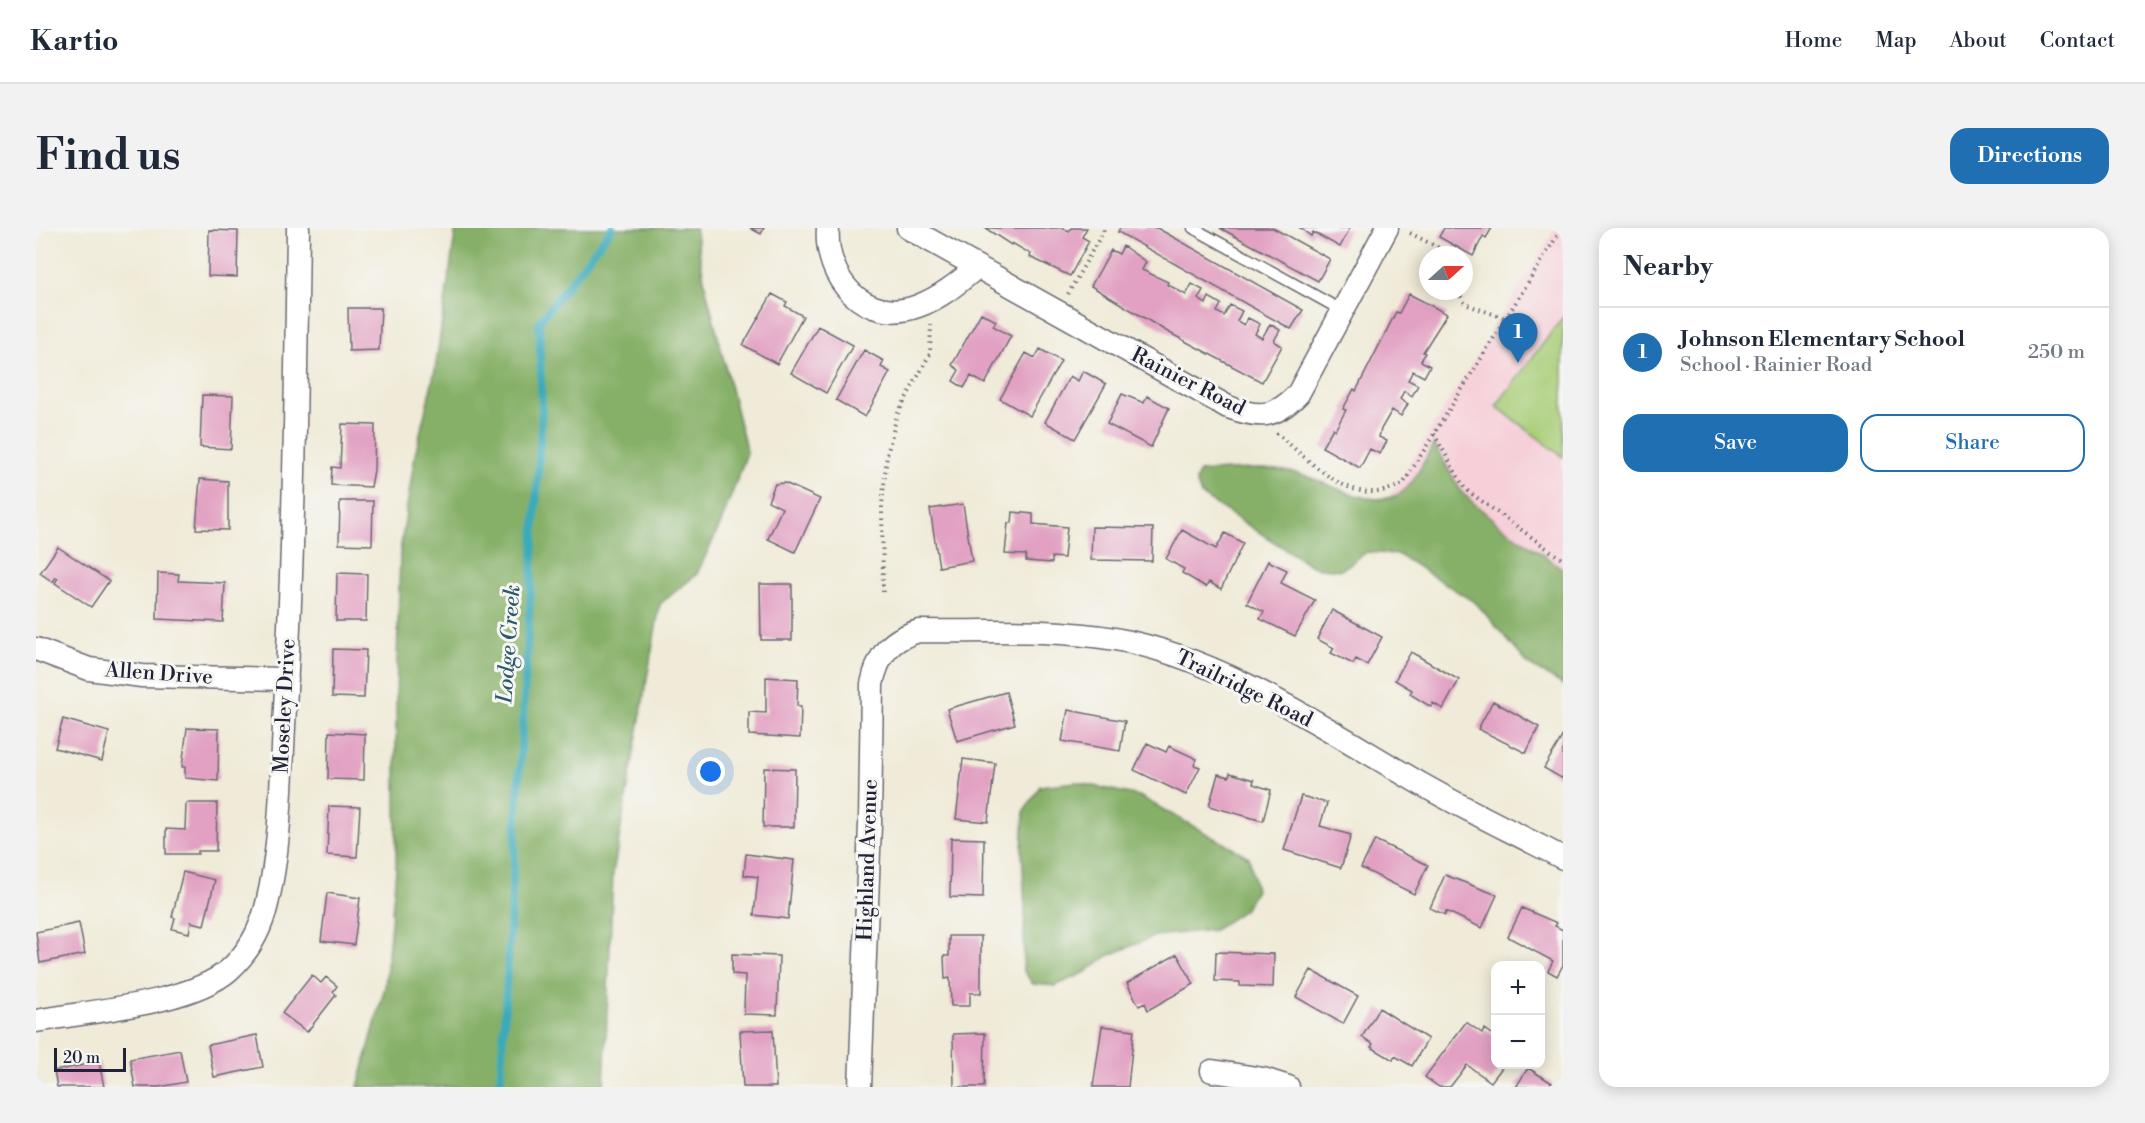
<!DOCTYPE html>
<meta charset="utf-8">
<style>
:root{--surface:#fff;--page:#f2f2f3;--text:#1f2937;--muted:#747a83;--line:#e0e1e3;--accent:#1f6fb2}
body{margin:0;font-family:"Libre Bodoni",serif;background:var(--page);color:var(--text)}
.controls{position:absolute;right:18px;bottom:18px;display:grid;overflow:hidden;border-radius:12px;box-shadow:0 3px 15px #0003}
.controls button{width:54px;height:54px;display:grid;place-items:center;padding:0;border:0;border-bottom:2px solid var(--line);background:var(--surface);color:var(--text);font:30px sans-serif}
.compass{position:absolute;left:1383px;top:18px;width:54px;height:54px;border-radius:50%;background:var(--surface);box-shadow:0 3px 15px #0003;rotate:69deg}
.scale{position:absolute;left:18px;bottom:15px;width:72px;box-sizing:border-box;padding-left:6px;border:3px solid #22223b;border-top:0;font-size:16px;line-height:21px;white-space:nowrap;color:#22223b;-webkit-text-stroke:4px #f6f6f2;paint-order:stroke}
.you{position:absolute;left:675px;top:544px;width:21px;height:21px;margin:-15px;border:4px solid #fff;border-radius:50%;background:#1a73e8;box-shadow:0 0 0 9px #1a73e833}
.badge{display:grid;place-items:center;width:39px;height:39px;border-radius:50%;background:var(--accent);color:#fff;font-size:20px;font-weight:700}
.pin{position:absolute;translate:-50% -50px;filter:drop-shadow(0 2px 3px #0008)}
.pin::after{content:'';position:absolute;top:32px;width:21px;height:18px;background:inherit;clip-path:polygon(0 0,100% 0,50% 100%)}
.list{margin:0;padding:0;list-style:none}
h2{display:flex;justify-content:space-between;align-items:center;height:78px;margin:0;padding:0 24px;font-size:26px}
h2 small{font-size:20px;font-weight:400;color:var(--muted)}
.list li{display:grid;grid-template-columns:39px 1fr auto;gap:18px;align-items:center;box-sizing:border-box;height:90px;padding:0 24px;border-top:2px solid var(--line)}
.list b{display:block;font-size:22px;white-space:nowrap}
.list p{margin:0;font-size:20px;white-space:nowrap;color:var(--muted)}
.list em{font-size:20px;font-style:normal;color:var(--muted)}
.actions{display:flex;gap:12px;padding:18px 24px}
.actions a{flex:1;padding:14px 0;border:2px solid var(--accent);border-radius:18px;text-align:center;font-size:21px;color:var(--accent)}
.actions .main{background:var(--accent);color:#fff}
.map{position:relative;flex:none;width:1527px;height:859px;overflow:hidden;border-radius:18px}
header{display:flex;align-items:center;gap:36px;box-sizing:border-box;height:84px;padding:0 30px;background:var(--surface);border-bottom:2px solid var(--line)}
header strong{font-size:28px}
nav{display:flex;gap:33px;margin-inline-start:auto;font-size:21px}
.intro{display:flex;align-items:center;justify-content:space-between;box-sizing:border-box;height:144px;padding:0 36px}
h1{margin:0;font-size:42px}
.button{padding:15px 27px;border-radius:18px;background:var(--accent);color:#fff;font-size:21px;font-weight:700}
main{display:flex;gap:36px;padding:0 36px}
aside{flex:1;background:var(--surface);border-radius:18px;box-shadow:0 3px 15px #0003}
.map>svg:first-child{display:block}
.built{fill:#f6cfd8}
.green{fill:#a8cd77;stroke:#657859;stroke-width:1.5}
.forest{fill:#86b068;stroke:#546952;stroke-width:1.5}
.lines{fill:none;stroke-linecap:round;stroke-linejoin:round}
.stream{stroke:#3baab9;stroke-width:8}
.building{fill:#e2a1c2}
.service-casing{stroke:#6a6872;stroke-width:13}
.minor-casing{stroke:#6a6872;stroke-width:25}
.path{stroke:#6a6872;stroke-width:4;stroke-dasharray:1.5 4.5;stroke-linecap:butt}
.service{stroke:#fff;stroke-width:10}
.minor{stroke:#fff;stroke-width:22}
.labels{text-anchor:middle;dominant-baseline:central;stroke-width:6;stroke-linejoin:round;paint-order:stroke}
.street-label{font-size:21px;fill:#22223b;stroke:#f6f6f2}
.water-label{font-size:22px;font-style:italic;fill:#2c586d;stroke:#f6f6f2}
</style>
<header>
<strong>Kartio</strong>
<nav><a>Home</a><a>Map</a><a>About</a><a>Contact</a></nav>
</header>
<div class="intro"><h1>Find us</h1><a class="button">Directions</a></div>
<main>
<div class="map">
<svg width="1527" height="859" viewBox="0 0 1527 859">
<rect width="100%" height="100%" fill="#f6f6f2"/>
<filter id="ink" filterUnits="userSpaceOnUse"><feTurbulence type="fractalNoise" baseFrequency=".0167" numOctaves="2"/><feDisplacementMap in="SourceGraphic" scale="12" xChannelSelector="R" yChannelSelector="G"/><feConvolveMatrix kernelMatrix="1 2 1 2 8 2 1 2 1" color-interpolation-filters="sRGB"/></filter>
<filter id="wash" filterUnits="userSpaceOnUse"><feTurbulence type="fractalNoise" baseFrequency=".008" numOctaves="4" result="noise"/><feDisplacementMap in="SourceGraphic" scale="24" xChannelSelector="R" yChannelSelector="G"/><feGaussianBlur stdDeviation="1.35" result="paint"/><feColorMatrix in="noise" values="0 0 0 0 0 0 0 0 0 0 0 0 0 0 0 0 0 1.4 0 .05"/><feComposite in="paint" operator="in"/></filter>
<g filter="url(#wash)">
<rect width="100%" height="100%" fill="#f0ebd8"/>
<path class="built" d="M 1520,0 L 1527,0 L 1527,388 L 1348,277 Z"/>
<path class="green" d="M 1527,89 L 1527,229 L 1460,178 Z"/>
<path class="forest" d="M 420,0 L 659,0 L 669,57 L 711,225 L 685,295 L 661,346 L 624,376 L 577,645 L 568,859 L 322,859 L 349,759 L 360,641 L 360,473 L 364,324 L 379,227 L 399,142 Z
M 1398,216 L 1426,265 L 1461,295 L 1527,341 L 1527,457 L 1492,436 L 1440,375 L 1363,327 L 1331,324 L 1305,342 L 1277,339 L 1165,267 L 1160,253 L 1163,244 C 1198,242 1234,237 1268,247 C 1296,256 1345,288 1372,259 C 1382,248 1390,229 1398,216 Z
M 1040,554 L 1103,568 L 1213,629 L 1220,662 L 1208,682 L 1178,702 L 1119,708 L 1072,728 L 1048,745 L 1019,758 L 997,756 L 987,742 L 989,680 L 986,623 L 988,584 L 1004,558 Z"/>
<g class="lines">
<path class="stream" d="M 464,859 L 506,182 L 503,94 L 576,0"/>
</g>
<g id="blocks">
<path class="building" d="M 714,0 L 728,0 L 725,6 Z
M 949,0 L 1027,0 L 1033,3 L 1035,0 L 1051,0 L 1046,9 L 1053,13 L 1034,48 L 994,29 L 995,26 L 976,15 L 975,17 Z
M 1084,0 L 1121,0 L 1267,82 L 1255,101 L 1082,4 Z
M 1184,0 L 1237,0 L 1294,31 L 1282,53 Z
M 1264,0 L 1314,0 L 1304,19 L 1277,4 L 1275,8 Z
M 1408,0 L 1456,0 L 1450,10 L 1447,8 L 1437,28 L 1403,9 Z
M 173,2 L 202,3 L 201,49 L 172,48 Z
M 1087,18 L 1110,34 L 1106,42 L 1132,54 L 1131,56 L 1150,67 L 1156,56 L 1167,62 L 1162,71 L 1170,76 L 1173,69 L 1185,76 L 1181,84 L 1188,88 L 1194,77 L 1206,83 L 1201,93 L 1208,97 L 1212,90 L 1224,96 L 1219,106 L 1226,110 L 1234,96 L 1244,102 L 1238,113 L 1246,118 L 1226,154 L 1130,103 L 1055,58 L 1075,22 L 1083,26 Z
M 736,66 L 751,74 L 749,78 L 767,88 L 741,136 L 707,117 Z
M 1373,66 L 1411,86 L 1387,124 L 1389,125 L 1385,133 L 1394,138 L 1388,149 L 1377,143 L 1372,152 L 1382,157 L 1376,168 L 1368,163 L 1364,171 L 1372,176 L 1365,188 L 1356,182 L 1345,201 L 1343,209 L 1351,213 L 1344,226 L 1334,221 L 1324,240 L 1286,219 L 1297,200 L 1299,202 L 1310,182 L 1307,181 L 1318,161 L 1320,163 L 1360,84 L 1363,85 Z
M 312,80 L 345,80 L 343,122 L 313,123 Z
M 945,85 L 960,93 L 957,98 L 975,108 L 949,156 L 935,148 L 928,160 L 917,153 L 923,142 L 916,137 Z
M 782,98 L 817,117 L 790,165 L 755,145 Z
M 1004,121 L 1025,133 L 994,188 L 964,171 L 990,125 L 999,130 Z
M 828,122 L 848,133 L 845,139 L 854,144 L 829,189 L 800,172 Z
M 1047,143 L 1070,156 L 1039,211 L 1009,194 L 1034,148 L 1042,153 Z
M 1086,166 L 1108,175 L 1111,168 L 1133,180 L 1115,219 L 1071,196 Z
M 166,167 L 197,168 L 195,221 L 164,219 Z
M 306,196 L 339,197 L 338,242 L 335,259 L 295,257 L 296,239 L 304,240 Z
M 164,251 L 192,253 L 192,302 L 160,301 Z
M 749,255 L 784,271 L 759,324 L 732,311 L 746,280 L 732,273 L 739,256 Z
M 304,273 L 337,273 L 336,317 L 303,316 Z
M 927,276 L 936,333 L 903,339 L 894,281 Z
M 977,284 L 997,286 L 997,296 L 1031,299 L 1028,330 L 1016,329 L 1016,335 L 990,333 L 990,327 L 969,326 L 972,295 L 976,295 Z
M 1056,299 L 1117,300 L 1116,333 L 1055,332 Z
M 1146,302 L 1180,321 L 1189,305 L 1207,315 L 1185,361 L 1173,354 L 1170,359 L 1146,345 L 1148,341 L 1130,331 Z
M 22,319 L 73,353 L 55,379 L 19,355 L 22,350 L 20,349 L 17,354 L 4,345 Z
M 1232,333 L 1251,342 L 1245,355 L 1279,372 L 1259,408 L 1224,391 L 1228,384 L 1211,375 Z
M 122,345 L 143,346 L 142,353 L 189,355 L 187,394 L 121,391 Z
M 301,345 L 331,346 L 330,393 L 300,393 Z
M 724,356 L 756,356 L 756,412 L 725,412 Z
M 1296,382 L 1346,409 L 1331,437 L 1320,431 L 1317,436 L 1295,425 L 1298,420 L 1281,411 Z
M 297,421 L 330,422 L 328,470 L 296,469 Z
M 1375,424 L 1423,452 L 1407,481 L 1397,475 L 1395,479 L 1374,466 L 1376,462 L 1359,452 Z
M 730,449 L 762,451 L 761,478 L 765,479 L 764,510 L 713,507 L 713,484 L 730,485 Z
M 970,464 L 979,496 L 921,513 L 911,481 Z
M 1457,473 L 1503,499 L 1490,525 L 1442,501 Z
M 1032,482 L 1089,493 L 1084,523 L 1026,513 Z
M 27,491 L 73,504 L 66,533 L 19,520 Z
M 151,500 L 183,501 L 182,553 L 149,550 L 149,539 L 146,539 Z
M 293,504 L 329,506 L 328,552 L 292,551 Z
M 1527,507 L 1527,551 L 1508,540 Z
M 1111,515 L 1130,524 L 1133,518 L 1161,531 L 1158,537 L 1164,539 L 1150,567 L 1098,542 Z
M 927,531 L 959,535 L 952,594 L 920,591 Z
M 728,540 L 759,541 L 758,599 L 727,599 Z
M 1194,545 L 1218,552 L 1217,556 L 1235,562 L 1227,593 L 1173,578 L 1182,546 L 1193,549 Z
M 1265,568 L 1291,575 L 1284,598 L 1315,607 L 1305,640 L 1248,622 Z
M 150,575 L 181,575 L 180,623 L 162,623 L 162,626 L 130,626 L 130,601 L 149,602 Z
M 293,578 L 324,579 L 321,629 L 291,627 Z
M 915,610 L 948,611 L 947,670 L 914,669 Z
M 1339,612 L 1392,637 L 1378,666 L 1325,640 Z
M 710,626 L 758,632 L 752,691 L 718,687 L 722,649 L 708,647 Z
M 147,644 L 179,652 L 168,697 L 155,694 L 153,705 L 136,701 L 139,690 L 136,689 Z
M 1409,647 L 1461,667 L 1446,700 L 1410,683 L 1409,687 L 1394,680 Z
M 291,665 L 324,670 L 318,717 L 285,713 Z
M 1486,680 L 1521,695 L 1519,698 L 1527,702 L 1527,737 L 1521,748 L 1512,743 L 1517,733 L 1472,709 Z
M 43,695 L 49,726 L 4,735 L 0,704 Z
M 913,708 L 945,708 L 945,765 L 934,765 L 934,778 L 915,778 L 914,750 L 909,751 L 908,728 L 913,728 Z
M 1180,724 L 1238,726 L 1237,759 L 1204,758 L 1204,754 L 1179,753 Z
M 696,726 L 743,728 L 741,787 L 708,786 L 709,747 L 696,746 Z
M 1141,726 L 1158,756 L 1112,782 L 1109,775 L 1103,778 L 1091,755 Z
M 1275,742 L 1322,768 L 1307,796 L 1260,769 Z
M 276,747 L 285,755 L 290,749 L 301,758 L 297,764 L 300,767 L 271,804 L 246,785 Z
M 1343,780 L 1392,811 L 1376,838 L 1359,828 L 1357,832 L 1335,819 L 1337,816 L 1326,809 Z
M 1430,794 L 1446,805 L 1449,801 L 1460,809 L 1457,814 L 1460,837 L 1468,837 L 1455,854 L 1431,837 L 1414,859 L 1403,859 L 1389,849 Z
M 1066,798 L 1098,802 L 1092,859 L 1057,859 Z
M 737,802 L 740,859 L 707,859 L 704,803 Z
M 949,805 L 948,859 L 918,859 L 917,806 Z
M 221,807 L 227,839 L 178,849 L 172,817 Z
M 144,822 L 150,854 L 123,859 L 99,859 L 94,831 Z
M 63,834 L 68,859 L 21,859 L 18,843 Z
M 1492,840 L 1516,855 L 1514,857 L 1517,859 L 1480,859 Z"/>
</g>
</g>
<g filter="url(#ink)">
<use href="#blocks" fill-opacity="0" stroke="#6a6872" stroke-width="1.5"/>
<g class="lines">
<defs>
<path id="service" d="M 1157,0 L 1307,83"/>
<path id="minor" d="M 792,0 C 788,50 829,98 882,78 C 904,70 922,55 940,40
M 872,0 L 1192,179 C 1223,190 1238,191 1262,166 L 1351,0
M 0,421 L 53,441 L 106,448 L 251,451
M 0,793 C 53,783 154,776 193,742 C 212,725 225,701 231,676 C 246,613 245,545 249,480 C 258,321 260,160 262,0
M 1176,843 L 1227,851 L 1252,859
M 824,859 L 834,596 L 836,456 C 842,427 854,411 883,403 C 948,404 1015,400 1079,411 C 1183,429 1287,499 1378,552 C 1426,580 1477,604 1527,630"/>
</defs>
<use href="#service" class="service-casing"/>
<use href="#minor" class="minor-casing"/>
<path class="path" d="M 1374,5 L 1401,19 L 1409,27
M 1422,63 L 1429,76 L 1471,91
M 1032,66 L 1069,0
M 1240,205 C 1267,226 1300,264 1335,264 C 1346,265 1357,260 1367,256 L 1526,0
M 1398,206 L 1429,261 L 1527,332
M 847,364 L 846,277 L 851,227 L 861,187 L 894,126 L 895,97"/>
<use href="#service" class="service"/>
<use href="#minor" class="minor"/>
</g>
</g>
<g class="labels">
<g class="street-label">
<text transform="translate(1152 154) rotate(27)">Rainier Road</text>
<text transform="translate(123 446) rotate(4)">Allen Drive</text>
<text transform="translate(1208 461) rotate(26)">Trailridge Road</text>
<text transform="translate(249 478) rotate(-87)">Moseley Drive</text>
<text transform="translate(832 632) rotate(-88)">Highland Avenue</text>
</g>
<g class="water-label">
<text transform="translate(473 416) rotate(-86)">Lodge Creek</text>
</g>
</g>
</svg>
<div class="controls">
<button>+</button>
<button>−</button>
</div>
<svg class="compass" viewBox="-18 -18 36 36"><path d="M0-13l5 13h-10z" fill="#e53935"/><path d="M0 13l5-13h-10z" fill="#747a83"/></svg>
<div class="scale">20 m</div>
<div class="you"></div>
<div class="pin badge" style="left:1482px;top:135px">1</div>
</div>
<aside>
<h2>Nearby<small></small></h2>
<ul class="list">
<li><span class="badge">1</span><div><b>Johnson Elementary School</b><p>School · Rainier Road</p></div><em>250 m</em></li>
</ul>
<div class="actions"><a class="main">Save</a><a>Share</a></div>
</aside>
</main>
